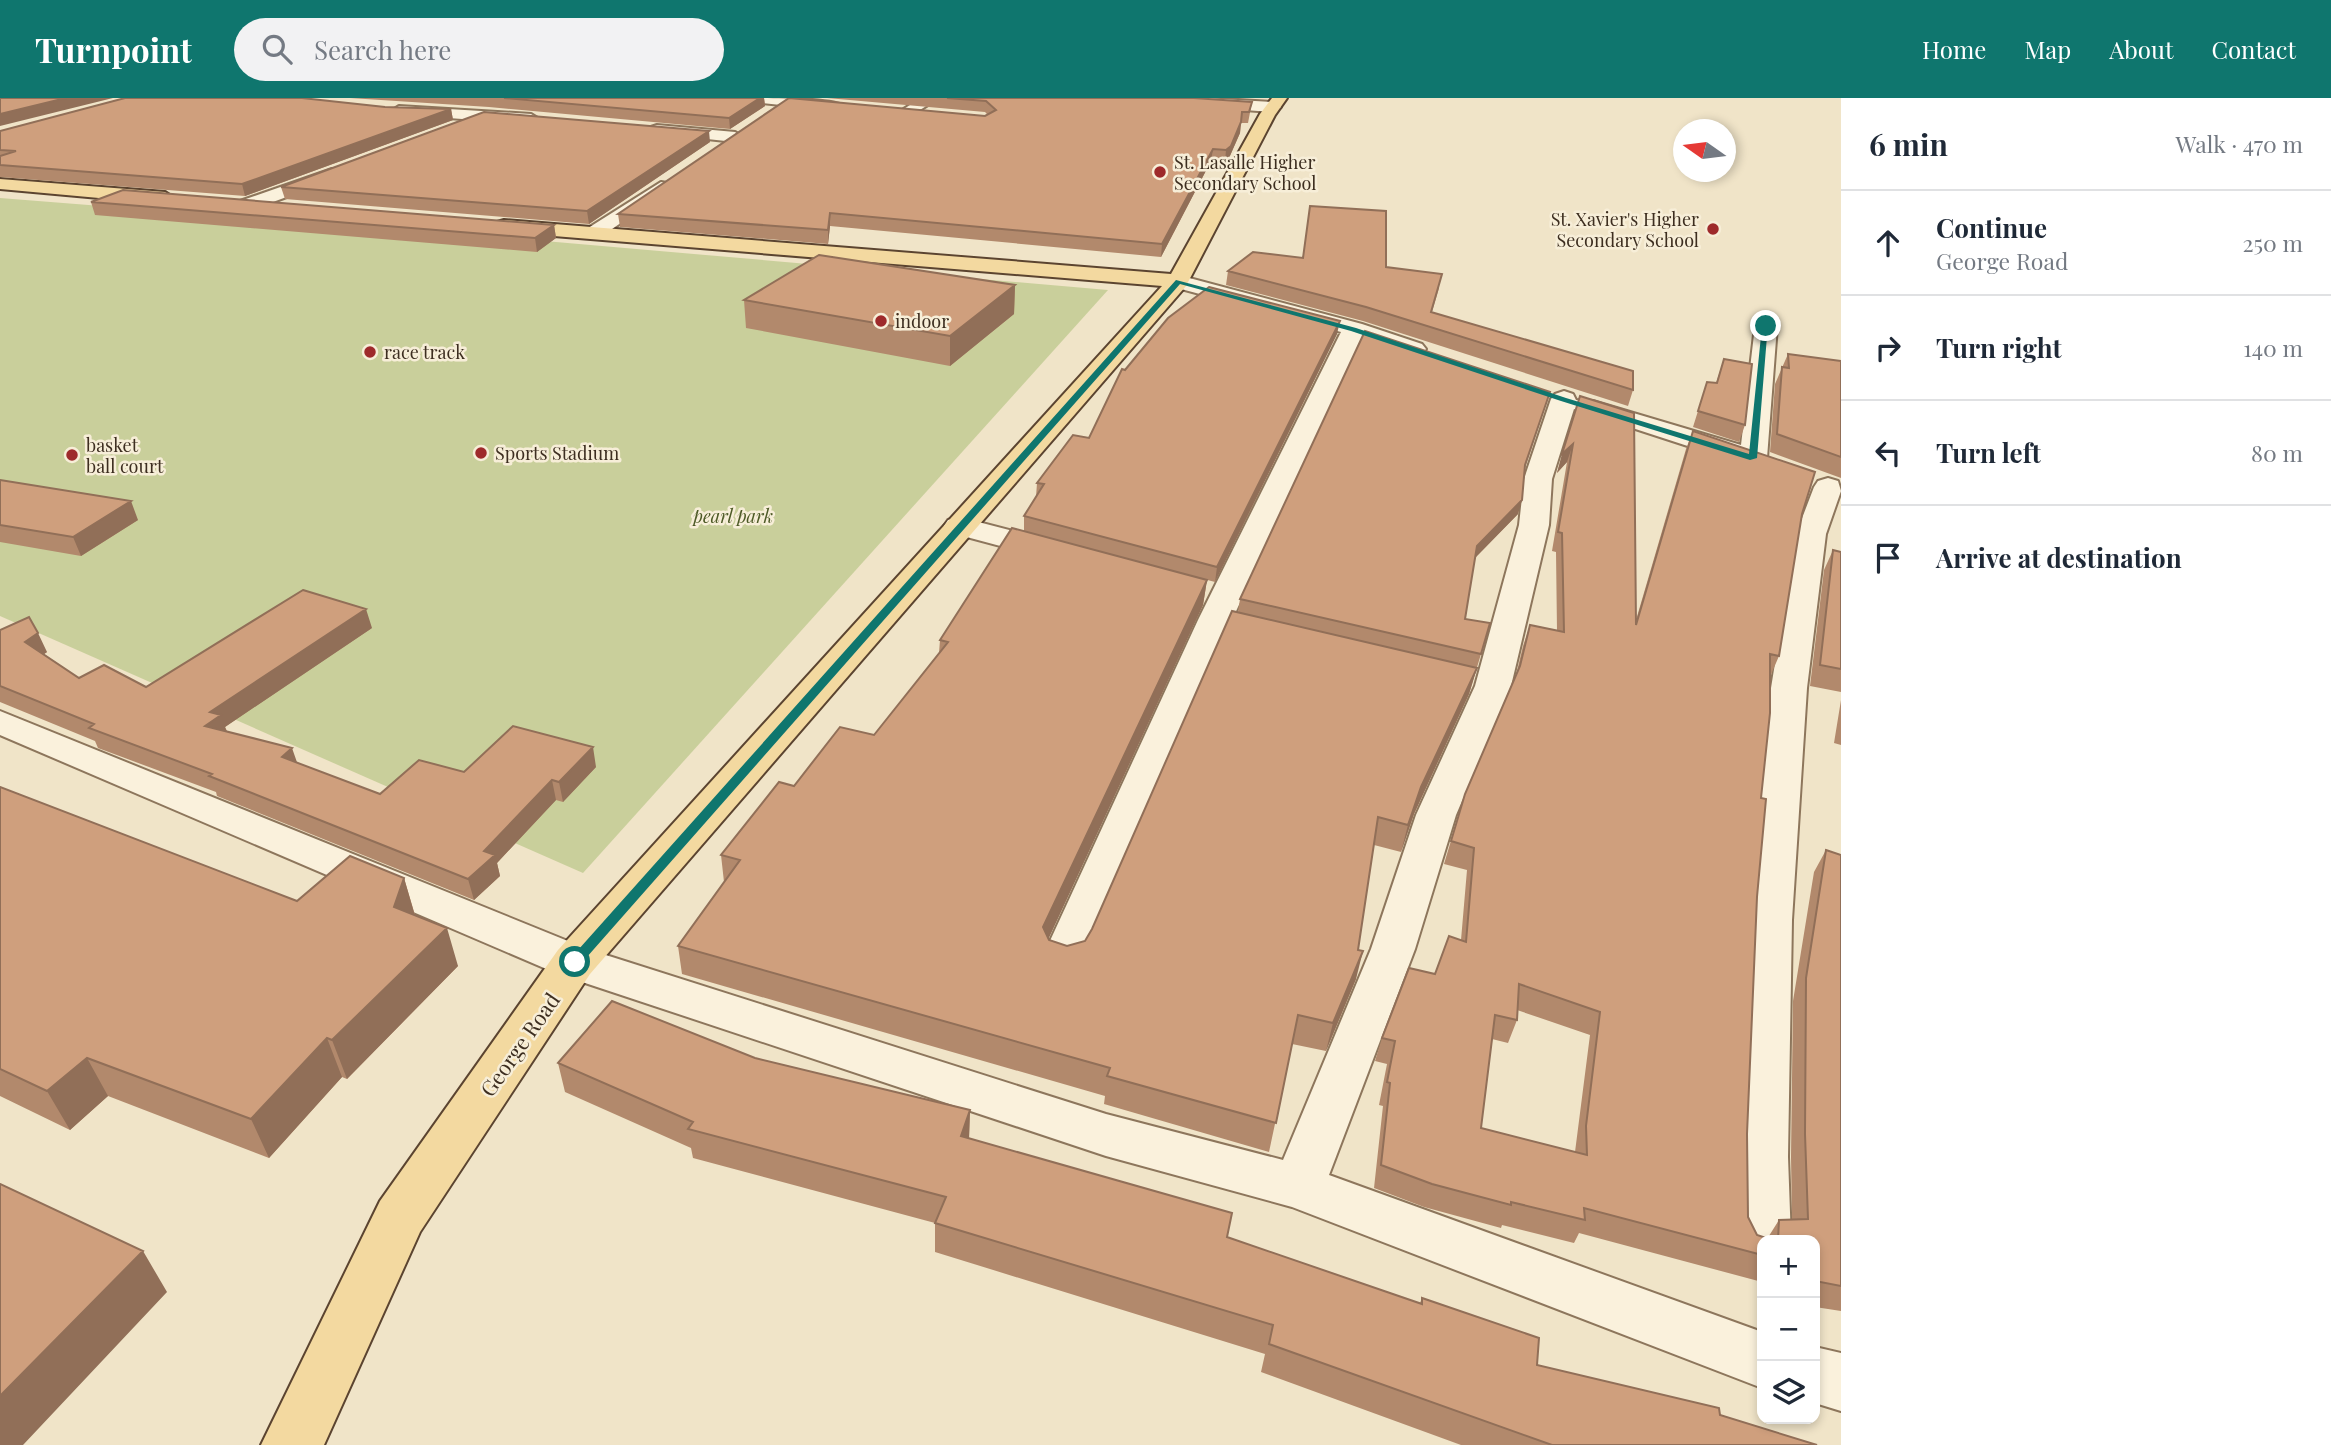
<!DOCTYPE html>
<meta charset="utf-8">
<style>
:root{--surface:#fff;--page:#f2f2f3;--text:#1f2937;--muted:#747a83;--line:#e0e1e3;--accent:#0f766e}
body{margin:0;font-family:"Playfair Display",serif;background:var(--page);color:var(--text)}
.controls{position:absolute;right:21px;bottom:21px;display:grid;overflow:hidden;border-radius:14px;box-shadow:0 4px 10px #0003}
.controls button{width:63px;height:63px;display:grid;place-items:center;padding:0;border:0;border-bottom:2px solid var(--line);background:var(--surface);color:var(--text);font:35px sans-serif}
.compass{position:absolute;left:1673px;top:21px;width:63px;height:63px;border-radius:50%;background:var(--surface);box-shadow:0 4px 10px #0003;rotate:284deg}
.stop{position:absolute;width:21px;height:21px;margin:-16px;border:5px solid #0f766e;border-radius:50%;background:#fff}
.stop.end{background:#0f766e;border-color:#fff;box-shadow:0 2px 7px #0008}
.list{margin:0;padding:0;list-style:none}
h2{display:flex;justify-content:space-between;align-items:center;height:91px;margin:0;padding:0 28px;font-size:30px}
h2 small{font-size:23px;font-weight:400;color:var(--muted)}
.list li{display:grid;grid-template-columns:46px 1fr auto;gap:21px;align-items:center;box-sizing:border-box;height:105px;padding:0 28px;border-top:2px solid var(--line)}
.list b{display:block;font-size:26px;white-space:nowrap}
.list p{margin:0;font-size:23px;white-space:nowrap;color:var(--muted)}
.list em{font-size:23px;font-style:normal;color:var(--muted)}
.icon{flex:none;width:38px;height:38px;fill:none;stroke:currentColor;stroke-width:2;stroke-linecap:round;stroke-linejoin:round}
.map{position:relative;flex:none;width:1841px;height:1347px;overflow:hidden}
header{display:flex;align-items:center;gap:42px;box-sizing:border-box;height:98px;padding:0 35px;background:var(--accent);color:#fff}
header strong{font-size:33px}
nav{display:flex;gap:38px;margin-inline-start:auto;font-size:24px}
.search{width:490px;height:63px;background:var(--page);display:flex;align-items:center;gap:18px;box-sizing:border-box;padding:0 24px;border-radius:38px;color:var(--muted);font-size:26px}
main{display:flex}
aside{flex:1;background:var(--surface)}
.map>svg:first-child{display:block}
.green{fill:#c9cf9b}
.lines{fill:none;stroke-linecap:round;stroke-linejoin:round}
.minor-casing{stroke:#8d765c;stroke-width:4}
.major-casing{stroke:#5b4430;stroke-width:4}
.minor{fill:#faf1dc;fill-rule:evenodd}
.major{fill:#f3d9a0;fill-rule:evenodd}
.wall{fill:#b2896c;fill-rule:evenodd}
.shaded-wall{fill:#916f58}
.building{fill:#cf9f7d;stroke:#916f58;stroke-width:2;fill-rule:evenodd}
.route{fill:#0f766e}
.poi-dot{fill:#9e2a2b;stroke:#f7eed8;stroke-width:2.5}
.labels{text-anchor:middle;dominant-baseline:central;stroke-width:5;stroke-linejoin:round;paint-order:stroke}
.far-poi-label{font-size:18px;fill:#3d2e20;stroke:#f7eed8;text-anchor:start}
.far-park-label{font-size:18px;font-style:italic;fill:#4d5a26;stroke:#f7eed8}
.street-label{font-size:21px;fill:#3d2e20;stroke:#f7eed8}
</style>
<header>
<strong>Turnpoint</strong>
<div class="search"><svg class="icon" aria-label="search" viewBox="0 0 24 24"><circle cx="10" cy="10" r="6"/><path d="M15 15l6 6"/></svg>Search here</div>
<nav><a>Home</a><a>Map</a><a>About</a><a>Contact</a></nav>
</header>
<main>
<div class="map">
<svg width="1841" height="1347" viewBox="0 0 1841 1347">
<rect width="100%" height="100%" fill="#f0e4c8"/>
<path class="green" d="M 0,100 L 533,142 L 1108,192 L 583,775 L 0,518 Z"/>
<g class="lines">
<defs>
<path id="minor" d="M 745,0 C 766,0 831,0 845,8 L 837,13 L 752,4 Z
M 921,0 L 939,0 L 912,17 L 902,17 L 899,14 Z
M 1127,0 L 1204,0 L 1273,4 L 1281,9 L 1273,14 L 1134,4 Z
M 399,8 L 531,16 L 539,21 L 531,26 L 394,16 L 391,13 Z
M 657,27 L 735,34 L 743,39 L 735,44 L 651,35 L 649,32 L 651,29 Z
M 332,71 L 338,72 L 341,76 L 338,80 L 254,111 L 247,113 L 238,107 L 240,103 Z
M 661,84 L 667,85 L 670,89 L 667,93 L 599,140 L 585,140 L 582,136 L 585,132 Z
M 1178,177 L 1362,226 L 1422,246 L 1426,251 L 1422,256 L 1414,258 L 1361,241 L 1232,522 L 1087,858 L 1081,869 L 1065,874 L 1049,869 L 1043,858 L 1198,522 L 1341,234 L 1170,188 L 1167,183 L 1170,178 Z
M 1766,221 L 1774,223 L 1777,228 L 1767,360 L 1763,366 L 1753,368 L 1743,366 L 1574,311 L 1552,381 L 1549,427 L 1511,588 L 1456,717 L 1415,851 L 1329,1077 L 1762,1234 L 1762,1290 L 1292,1109 L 1106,1058 L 558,876 L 0,637 L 0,613 L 590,852 L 1106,1016 L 1283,1062 L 1371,851 L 1416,717 L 1475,588 L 1519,427 L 1524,381 L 1551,301 L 1555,296 L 1564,293 L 1573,296 L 1576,302 L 1593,303 L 1741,347 L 1755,228 L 1758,223 Z
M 1828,380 L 1838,383 L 1841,393 L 1826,436 L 1807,590 L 1792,822 L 1788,1059 L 1791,1142 L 1762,1142 L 1762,1165 L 1745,1159 L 1737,1142 L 1736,1059 L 1748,822 L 1771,590 L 1796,436 L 1814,389 L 1818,383 Z
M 959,419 L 1067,447 L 1071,454 L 1067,461 L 1056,463 L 948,434 L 944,428 L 948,422 Z
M 1815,1249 L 1841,1255 L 1841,1313 L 1815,1305 Z"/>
<path id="major" d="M 1272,0 L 1287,0 L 1275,17 L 1186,188 L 590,876 L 420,1134 L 324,1347 L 261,1347 L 380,1103 L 558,852 L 1162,188 L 504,134 L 494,128 L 497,124 L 504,122 L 1171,176 L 1260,16 Z
M 0,81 L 165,94 L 174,100 L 165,106 L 0,91 Z"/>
</defs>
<use href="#minor" class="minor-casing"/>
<use href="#major" class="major-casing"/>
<use href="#minor" class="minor"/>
<use href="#major" class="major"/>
</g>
<path class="wall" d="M 350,0 L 764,0 L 765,8 L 730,31 L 489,9 Z
M 827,0 L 1194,0 L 1252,4 L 1248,25 L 1241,25 L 1240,35 L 1229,60 L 1225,64 L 1211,63 L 1161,159 L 830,128 L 828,146 L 620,129 L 618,116 L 985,18 L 988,17 L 985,14 Z
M 385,9 L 451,11 L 453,22 L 245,98 L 0,79 L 0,33 Z
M 710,44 L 589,126 L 285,101 L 281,89 Z
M 91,104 L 554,127 L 556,140 L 537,154 L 95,117 Z
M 1302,160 L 1386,169 L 1439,190 L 1432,214 L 1633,292 L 1628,308 L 1363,223 L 1226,187 L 1228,173 Z
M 1015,187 L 1014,216 L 950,268 L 746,230 L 744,202 Z
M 1337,236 L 1215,484 L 1084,449 L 1207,482 L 1203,507 L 1048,841 L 1049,842 L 1067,848 L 1085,843 L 1092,831 L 1238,514 L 1240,501 L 1550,294 L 1525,370 L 1518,416 L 1475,460 L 1465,521 L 1481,556 L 1469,596 L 1414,716 L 1401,754 L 1374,747 L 1358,852 L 1356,881 L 1326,953 L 1292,946 L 1269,1054 L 1104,1006 L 1105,998 L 682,876 L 678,848 L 724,784 L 721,757 L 794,688 L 874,637 L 939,555 L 940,542 L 1024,433 L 1024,418 L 1036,399 L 1037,385 L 1089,340 L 1125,272 Z
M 1788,256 L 1841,263 L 1841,380 L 1770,354 L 1775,286 Z
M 1724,261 L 1745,327 L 1739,344 L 1693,329 L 1707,284 L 1716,285 Z
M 1580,298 L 1636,522 L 1686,351 L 1693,333 L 1802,416 L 1779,558 L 1770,579 L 1761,700 L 1747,1036 L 1748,1119 L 1757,1137 L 1767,1141 L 1779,1122 L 1792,1121 L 1791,1059 L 1793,903 L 1814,774 L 1826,752 L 1841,757 L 1841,1213 L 1815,1209 L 1815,1142 L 1762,1142 L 1762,1184 L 1579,1135 L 1574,1145 L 1502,1127 L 1501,1130 L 1424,1109 L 1374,1090 L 1383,1008 L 1379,1007 L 1387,966 L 1375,963 L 1382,940 L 1435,876 L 1461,842 L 1467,772 L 1444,766 L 1465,696 L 1516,577 L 1523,548 L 1530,527 L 1557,533 L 1556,454 L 1552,453 L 1567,364 L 1557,375 ZM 1517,912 L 1590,937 L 1575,1054 L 1481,1030 L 1492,941 L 1508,945 L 1517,922 Z
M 0,382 L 138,422 L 81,458 L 0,444 Z
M 1833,452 L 1841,454 L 1841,594 L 1810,588 L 1824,472 Z
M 372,530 L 225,629 L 227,633 L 297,665 L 380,696 L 464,674 L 596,669 L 563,704 L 556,702 L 497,765 L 500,778 L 474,802 L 217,698 L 216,694 L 98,650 L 95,643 L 0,604 L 0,532 L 47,554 L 44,556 L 79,580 L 146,589 Z
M 1841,602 L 1841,657 L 1841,647 L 1834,645 Z
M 0,689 L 297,803 L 404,780 L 415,817 L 458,868 L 347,981 L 342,979 L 269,1060 L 108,998 L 70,1032 L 0,998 Z
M 755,960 L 970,1012 L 969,1040 L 1227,1139 L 1420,1205 L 1422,1200 L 1537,1267 L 1720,1317 L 1817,1347 L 1461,1347 L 1261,1274 L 1265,1256 L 935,1154 L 935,1125 L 693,1060 L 691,1050 L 565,994 L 558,965 Z"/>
<path class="shaded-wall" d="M 66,0 L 113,0 L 0,28 L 0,16 Z
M 760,0 L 764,0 L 765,8 L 730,31 L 729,20 Z
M 451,11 L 453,22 L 245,98 L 242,86 Z
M 1241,24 L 1240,35 L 1229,60 L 1225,64 L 1226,52 Z
M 709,33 L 710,44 L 589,126 L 587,113 Z
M 1213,51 L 1211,63 L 1161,159 L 1162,146 Z
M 830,115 L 830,128 L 828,146 L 828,132 Z
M 554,127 L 556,140 L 537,154 L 535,140 Z
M 1015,187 L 1014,216 L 950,268 L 950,238 Z
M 1340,223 L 1337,236 L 1215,484 L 1217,469 Z
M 1573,346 L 1567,364 L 1557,375 L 1562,356 Z
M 1522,402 L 1518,416 L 1473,462 L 1477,448 Z
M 131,403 L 138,422 L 81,458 L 73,439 Z
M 1207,482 L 1203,507 L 1041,857 L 1043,829 Z
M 366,511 L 372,530 L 225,629 L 228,637 L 205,628 L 210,614 Z
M 38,535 L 47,554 L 34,563 L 25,544 Z
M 1477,570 L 1469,596 L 1414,716 L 1401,754 L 1408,727 L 1421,689 Z
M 593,649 L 596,669 L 563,704 L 559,684 Z
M 292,650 L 299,670 L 282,659 Z
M 552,682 L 556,702 L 497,765 L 500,778 L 474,802 L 468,781 L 484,753 Z
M 404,780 L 415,818 L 394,809 Z
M 447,830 L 458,868 L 347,981 L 332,942 Z
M 1363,853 L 1356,881 L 1326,953 L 1333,925 Z
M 327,940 L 342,979 L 269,1060 L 251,1021 Z
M 87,960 L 108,998 L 70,1032 L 47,993 Z
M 970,1012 L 969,1041 L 961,1038 Z
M 143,1153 L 167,1194 L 23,1347 L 0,1347 L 0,1298 Z"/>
<path class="building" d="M 0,0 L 66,0 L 0,16 Z
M 125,0 L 302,0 L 385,9 L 451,11 L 242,86 L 0,67 L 0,58 L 16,53 L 0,52 L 0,33 Z
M 504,0 L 760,0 L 729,20 Z
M 789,0 L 985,18 L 996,12 L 986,3 L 947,0 L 1194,0 L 1252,4 L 1249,14 L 1242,14 L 1241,24 L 1231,48 L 1226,52 L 1213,51 L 1162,146 L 830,115 L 828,132 L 618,116 Z
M 484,14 L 709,33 L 587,113 L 281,89 Z
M 123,92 L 554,127 L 535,140 L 91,104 Z
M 1310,108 L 1386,113 L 1386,169 L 1442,176 L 1431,214 L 1633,273 L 1633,292 L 1366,209 L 1228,173 L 1253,154 L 1303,160 Z
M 819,157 L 1015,187 L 950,238 L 744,202 Z
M 1209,189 L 1340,223 L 1217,469 L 1024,418 L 1044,386 L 1037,385 L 1073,337 L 1089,340 L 1122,271 L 1125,272 L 1168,220 Z
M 1365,233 L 1550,294 L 1525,367 L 1522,402 L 1477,448 L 1465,521 L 1490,525 L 1481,556 L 1240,501 Z
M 1788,256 L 1841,263 L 1841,359 L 1777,336 L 1782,269 L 1789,270 Z
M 1724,261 L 1752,266 L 1745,327 L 1698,313 L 1707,284 L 1717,285 Z
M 1580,298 L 1634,315 L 1636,527 L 1693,333 L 1815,374 L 1802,416 L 1779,558 L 1770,556 L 1770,615 L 1761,700 L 1766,701 L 1757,799 L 1747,1036 L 1748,1119 L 1757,1137 L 1772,1142 L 1762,1142 L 1762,1157 L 1584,1110 L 1585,1122 L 1511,1104 L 1511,1107 L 1432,1086 L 1381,1067 L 1390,985 L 1387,984 L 1395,943 L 1382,940 L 1409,870 L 1435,876 L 1449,838 L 1466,844 L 1474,750 L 1451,743 L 1465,696 L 1520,568 L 1530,527 L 1564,534 L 1562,435 L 1558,434 L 1573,346 L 1562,356 ZM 1519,886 L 1600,914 L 1586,1028 L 1587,1057 L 1481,1030 L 1495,917 L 1517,922 Z
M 0,382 L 131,403 L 73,439 L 0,427 Z
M 1012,430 L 1207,482 L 1043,829 L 1049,842 L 1067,848 L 1085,843 L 1092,831 L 1232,513 L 1477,570 L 1421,689 L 1408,727 L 1378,719 L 1358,852 L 1363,853 L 1333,925 L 1298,917 L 1276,1025 L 1107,978 L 1110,970 L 678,848 L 740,762 L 721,757 L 779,684 L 794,688 L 840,629 L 874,637 L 948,544 L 940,542 Z
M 1833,452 L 1841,454 L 1841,571 L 1820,567 Z
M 303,492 L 366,511 L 210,614 L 221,617 L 205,628 L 292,650 L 282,659 L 380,696 L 419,662 L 464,674 L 513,628 L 593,649 L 559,684 L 552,682 L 484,753 L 495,757 L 468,781 L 209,678 L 212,676 L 89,630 L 94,626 L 0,588 L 0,532 L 29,519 L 38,535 L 25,544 L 79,580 L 104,567 L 146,589 Z
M 0,689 L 297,803 L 350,758 L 404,780 L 394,809 L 447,830 L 332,942 L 327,940 L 251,1021 L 87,960 L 47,993 L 0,971 Z
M 1826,752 L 1841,757 L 1841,1188 L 1815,1183 L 1815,1142 L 1778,1142 L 1779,1122 L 1808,1121 L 1805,1036 L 1806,880 Z
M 612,903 L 755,960 L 970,1012 L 961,1038 L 1232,1115 L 1227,1139 L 1422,1206 L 1422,1200 L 1539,1240 L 1537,1267 L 1719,1310 L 1720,1317 L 1817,1347 L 1552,1347 L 1269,1246 L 1273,1227 L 935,1125 L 946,1099 L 688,1031 L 693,1024 L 558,965 Z
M 0,1086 L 143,1153 L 0,1298 Z"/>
<path class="route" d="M 1176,182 L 1356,230 L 1566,300 L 1749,356 L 1762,228 L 1768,226 L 1757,360 L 1750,362 L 1561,303 L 1351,233 L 1180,186 L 579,868 L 570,868 L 570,861 Z"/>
<g class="poi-dot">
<circle cx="1160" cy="74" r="7"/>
<circle cx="1713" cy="131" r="7"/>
<circle cx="881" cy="223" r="7"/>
<circle cx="370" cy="254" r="7"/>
<circle cx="481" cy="355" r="7"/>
<circle cx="72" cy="357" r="7"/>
</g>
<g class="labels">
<g class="far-poi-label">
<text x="1174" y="64">St. Lasalle Higher<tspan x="1174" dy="21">Secondary School</tspan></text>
<text x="1699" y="121" text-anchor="end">St. Xavier's Higher<tspan x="1699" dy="21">Secondary School</tspan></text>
<text x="895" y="223">indoor</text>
<text x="384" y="254">race track</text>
<text x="86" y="347">basket<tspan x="86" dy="21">ball court</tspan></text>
<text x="495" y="355">Sports Stadium</text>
</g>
<g class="far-park-label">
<text x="733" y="418">pearl park</text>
</g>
<g class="street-label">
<text transform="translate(519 946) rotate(-55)">George Road</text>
</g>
</g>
</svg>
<div class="controls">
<button>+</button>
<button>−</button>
<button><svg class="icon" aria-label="layers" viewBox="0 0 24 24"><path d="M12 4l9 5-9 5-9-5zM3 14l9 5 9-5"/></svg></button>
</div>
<svg class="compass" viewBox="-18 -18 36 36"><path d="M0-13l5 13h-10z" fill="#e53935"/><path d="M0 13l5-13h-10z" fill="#747a83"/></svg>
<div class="stop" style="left:575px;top:864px"></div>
<div class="stop end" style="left:1766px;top:228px"></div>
</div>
<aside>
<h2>6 min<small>Walk · 470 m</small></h2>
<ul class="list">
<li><svg class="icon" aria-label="ahead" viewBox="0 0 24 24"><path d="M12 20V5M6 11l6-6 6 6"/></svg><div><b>Continue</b><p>George Road</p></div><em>250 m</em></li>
<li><svg class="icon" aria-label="right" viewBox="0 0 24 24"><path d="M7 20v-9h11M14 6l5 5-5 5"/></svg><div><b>Turn right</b></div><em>140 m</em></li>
<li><svg class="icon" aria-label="left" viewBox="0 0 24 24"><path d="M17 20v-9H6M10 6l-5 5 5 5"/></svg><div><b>Turn left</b></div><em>80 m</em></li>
<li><svg class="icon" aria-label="arrive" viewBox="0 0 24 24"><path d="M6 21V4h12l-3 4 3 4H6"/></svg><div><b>Arrive at destination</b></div></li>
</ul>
</aside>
</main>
